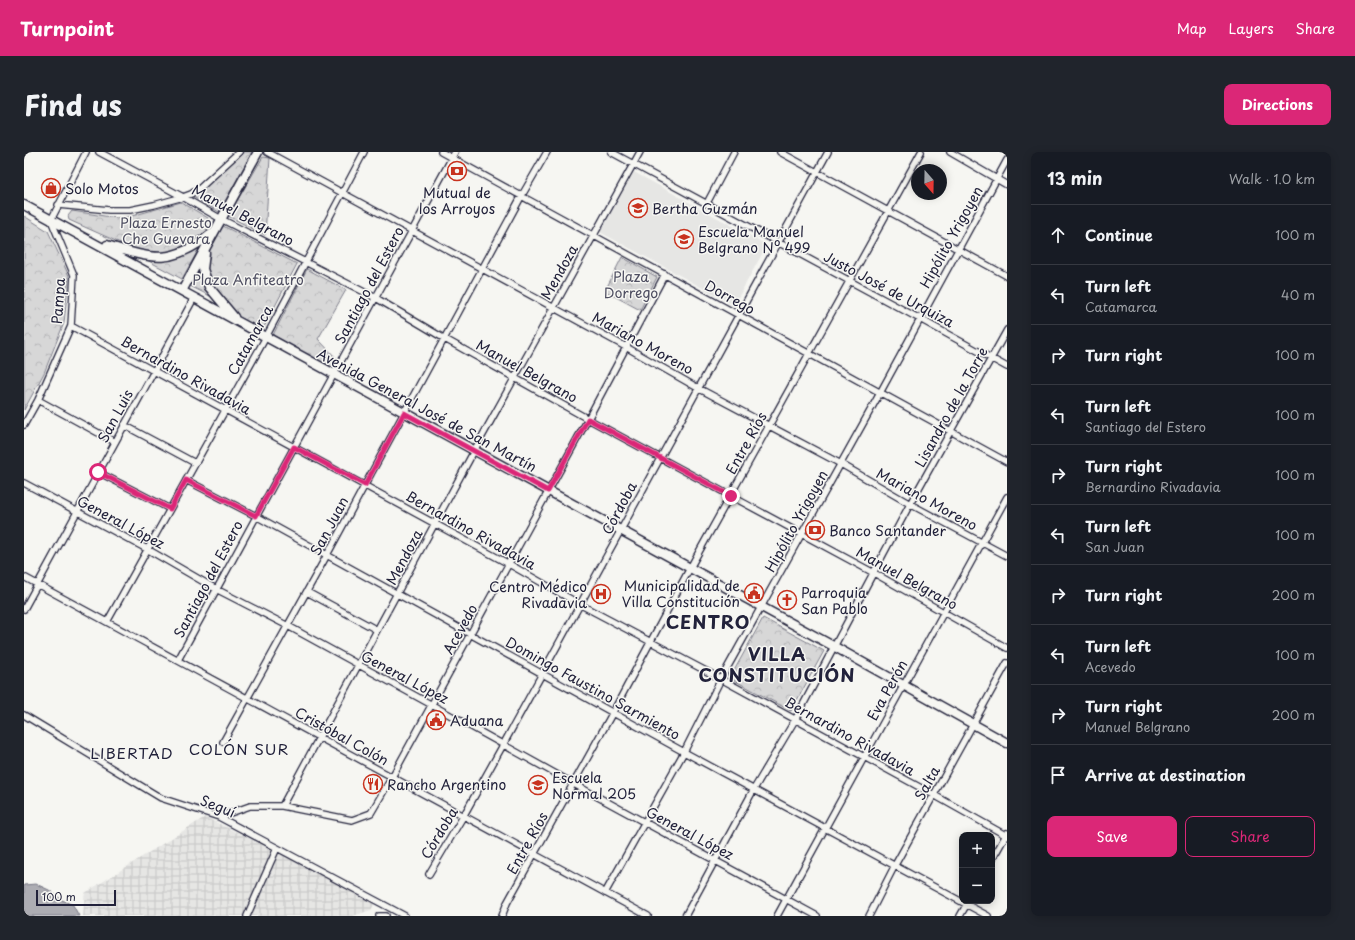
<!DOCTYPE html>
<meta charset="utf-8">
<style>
:root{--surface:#171b24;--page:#20242c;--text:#f1f3f6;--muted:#9ea1a6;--line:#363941;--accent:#db2777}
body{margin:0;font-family:"Playpen Sans",sans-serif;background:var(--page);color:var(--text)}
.controls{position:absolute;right:12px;bottom:12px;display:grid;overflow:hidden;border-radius:8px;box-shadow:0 2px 10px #0003}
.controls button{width:36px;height:36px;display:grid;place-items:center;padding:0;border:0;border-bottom:1px solid var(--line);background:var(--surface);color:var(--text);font:20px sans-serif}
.compass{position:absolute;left:887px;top:12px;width:36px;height:36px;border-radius:50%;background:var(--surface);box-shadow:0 2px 10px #0003;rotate:160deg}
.scale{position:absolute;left:12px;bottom:10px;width:80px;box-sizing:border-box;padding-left:4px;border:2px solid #22223b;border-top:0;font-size:11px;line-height:14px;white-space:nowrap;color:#22223b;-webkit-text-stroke:3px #f6f6f2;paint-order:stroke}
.stop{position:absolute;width:12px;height:12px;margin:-9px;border:3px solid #db2777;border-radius:50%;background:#fff}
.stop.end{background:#db2777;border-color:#fff;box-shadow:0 1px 4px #0008}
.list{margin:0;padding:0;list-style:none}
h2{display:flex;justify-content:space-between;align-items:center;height:52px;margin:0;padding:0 16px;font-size:17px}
h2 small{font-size:13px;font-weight:400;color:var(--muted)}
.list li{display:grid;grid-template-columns:26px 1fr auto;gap:12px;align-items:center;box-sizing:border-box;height:60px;padding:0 16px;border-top:1px solid var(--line)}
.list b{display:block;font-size:15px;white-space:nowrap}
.list p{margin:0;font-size:13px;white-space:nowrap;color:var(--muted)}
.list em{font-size:13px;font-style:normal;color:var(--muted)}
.actions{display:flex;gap:8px;padding:12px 16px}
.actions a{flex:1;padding:9px 0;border:1px solid var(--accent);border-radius:8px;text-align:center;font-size:14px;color:var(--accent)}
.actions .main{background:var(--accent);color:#fff}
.icon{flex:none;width:22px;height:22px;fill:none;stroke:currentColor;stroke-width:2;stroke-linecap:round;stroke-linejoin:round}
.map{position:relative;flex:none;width:983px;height:764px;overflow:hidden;border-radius:8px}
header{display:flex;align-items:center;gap:24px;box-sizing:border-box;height:56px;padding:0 20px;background:var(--accent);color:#fff}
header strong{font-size:19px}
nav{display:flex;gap:22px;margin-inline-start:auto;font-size:14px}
.intro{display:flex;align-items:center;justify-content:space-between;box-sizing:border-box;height:96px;padding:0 24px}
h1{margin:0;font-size:28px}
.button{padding:10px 18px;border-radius:8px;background:var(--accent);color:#fff;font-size:14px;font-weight:700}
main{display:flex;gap:24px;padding:0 24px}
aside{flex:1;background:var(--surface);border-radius:8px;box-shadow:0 2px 10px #0003}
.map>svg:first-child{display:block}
.built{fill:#e6e6e4}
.industrial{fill:url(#industrial-grid)}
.park{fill:url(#park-crowns);stroke:#7c7c89}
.water{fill:#adadb3;stroke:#757583}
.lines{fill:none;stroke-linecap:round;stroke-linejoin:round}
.minor-casing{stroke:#22223b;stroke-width:8}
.primary-casing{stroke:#22223b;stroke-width:11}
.minor{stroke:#f6f6f2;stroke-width:5.5}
.primary{stroke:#f6f6f2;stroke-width:8}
.route{stroke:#db2777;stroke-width:5}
.labels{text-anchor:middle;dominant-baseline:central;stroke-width:3;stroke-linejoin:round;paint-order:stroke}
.poi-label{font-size:14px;fill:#22223b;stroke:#f6f6f2;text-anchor:start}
.street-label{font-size:14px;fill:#22223b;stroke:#f6f6f2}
.park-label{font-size:14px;fill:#4f4f62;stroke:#f6f6f2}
.neighbourhood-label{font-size:15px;letter-spacing:1px;fill:#22223b;stroke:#f6f6f2}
.district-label{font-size:18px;font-weight:bold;letter-spacing:1px;fill:#22223b;stroke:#f6f6f2}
</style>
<header>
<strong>Turnpoint</strong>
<nav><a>Map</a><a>Layers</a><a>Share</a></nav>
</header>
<div class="intro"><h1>Find us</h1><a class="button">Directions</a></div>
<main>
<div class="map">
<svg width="983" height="764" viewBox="0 0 983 764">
<defs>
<pattern id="industrial-grid" width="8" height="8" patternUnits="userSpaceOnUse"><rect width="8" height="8" fill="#e6e6e4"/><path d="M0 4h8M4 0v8" fill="none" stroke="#c5c5c4"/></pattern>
<pattern id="park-crowns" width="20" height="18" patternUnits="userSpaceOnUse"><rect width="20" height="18" fill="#d7d7d7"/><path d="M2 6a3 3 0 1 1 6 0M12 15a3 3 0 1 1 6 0" fill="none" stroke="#b8b8b9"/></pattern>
</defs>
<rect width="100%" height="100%" fill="#f6f6f2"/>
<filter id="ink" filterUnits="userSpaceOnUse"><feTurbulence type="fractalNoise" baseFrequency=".025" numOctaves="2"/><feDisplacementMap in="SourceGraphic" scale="8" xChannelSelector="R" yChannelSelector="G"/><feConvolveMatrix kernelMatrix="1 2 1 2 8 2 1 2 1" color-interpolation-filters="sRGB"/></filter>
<g filter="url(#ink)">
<path class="built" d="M 610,20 L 743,93 L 710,153 L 576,80 Z"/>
<path class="industrial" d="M 181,665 L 225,686 L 351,751 L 347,758 L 329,764 L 59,764 L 61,741 Z"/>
<path class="park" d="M 219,0 L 228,0 L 195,60 L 169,45 Z
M 239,5 L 246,6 L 241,83 L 204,64 Z
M 157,50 L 184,66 L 183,79 L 169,91 L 147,101 L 136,102 L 112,98 L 45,68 L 44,64 L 48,59 L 93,66 L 108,64 Z
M 0,64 L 24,79 L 45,124 L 40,171 L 20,221 L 0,258 Z
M 199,74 L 273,112 L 239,177 L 206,160 L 195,149 L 179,117 L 187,95 Z
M 177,93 L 158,127 L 119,106 Z
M 598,105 L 633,125 L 616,158 L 581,139 Z
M 178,113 L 190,146 L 166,134 Z
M 283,117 L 322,138 L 294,187 L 314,208 L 309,217 L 249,183 Z
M 739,466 L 800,499 L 767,559 L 706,526 Z"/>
<path class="water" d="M 12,732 L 25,738 L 38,748 L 49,753 L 55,764 L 0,764 L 0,733 Z"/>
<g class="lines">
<defs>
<path id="minor" d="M 75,0 L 159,45 L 197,67 L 352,146 L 421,187 L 564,267 L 850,421 L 983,496
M 243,0 L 602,195 L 674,236 L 817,312 L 886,352 L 983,404
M 417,0 L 983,310
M 587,0 L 896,167 L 983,215
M 756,0 L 983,124
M 926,0 L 983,33
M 683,51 L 710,0
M 34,53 L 85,58 L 106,58 L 130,53 L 159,45 L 167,42 L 176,36 L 215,0
M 47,174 L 485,412 L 557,453 L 697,527 L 910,643 L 983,684
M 14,248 L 91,290
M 0,273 L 14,248 L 47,174 L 50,123 L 27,68 L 62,0
M 100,273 L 171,311
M 74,320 L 146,357
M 162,328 L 232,364 L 660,600 L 964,764
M 0,331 L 123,397 L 192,437 L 264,474 L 408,553 L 550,632 L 793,764
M 0,425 L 624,764
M 283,440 L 353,478
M 0,457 L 170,146
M 83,470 L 242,185 L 340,0
M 154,508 L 431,0
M 0,563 L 137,646 L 195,665 L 381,764
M 199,590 L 303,403 L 497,45 L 523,0
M 258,654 L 450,299 L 616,0
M 195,665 L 226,654 L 258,654 L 328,668 L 347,661 L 368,625 L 564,267 L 641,122
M 968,708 L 983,681
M 405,722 L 440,663 L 479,593 L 804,0
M 581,741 L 660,600 L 697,527 L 856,241 L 983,8
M 223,764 L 253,696
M 355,764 L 362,764
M 478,764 L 483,751 L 589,560 L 666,416 L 897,0
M 661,764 L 730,637 L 771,568 L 886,352 L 983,178
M 753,764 L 983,345
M 845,764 L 871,713 L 983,511
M 936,764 L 944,750"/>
<path id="primary" d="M 0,53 L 811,495 L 983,591
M 83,93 C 128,107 147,114 187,82
M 181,101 L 179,117 L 185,135 L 210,165
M 158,139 L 234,0"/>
</defs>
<use href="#minor" class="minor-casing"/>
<use href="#primary" class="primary-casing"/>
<use href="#minor" class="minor"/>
<use href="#primary" class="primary"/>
</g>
</g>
<g class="lines" filter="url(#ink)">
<path class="route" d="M 74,320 L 146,357 L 162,328 L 232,364 L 270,295 L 341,333 L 380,261 L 524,339 L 564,267 L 707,344"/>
</g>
<defs>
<symbol id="bank-ring" viewBox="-11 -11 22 22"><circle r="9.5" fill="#f6f6f2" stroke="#c8321e" stroke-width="1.5"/><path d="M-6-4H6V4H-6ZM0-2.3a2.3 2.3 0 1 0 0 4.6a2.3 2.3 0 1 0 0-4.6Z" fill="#c8321e"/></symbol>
<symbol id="shop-ring" viewBox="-11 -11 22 22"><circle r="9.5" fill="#f6f6f2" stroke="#c8321e" stroke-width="1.5"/><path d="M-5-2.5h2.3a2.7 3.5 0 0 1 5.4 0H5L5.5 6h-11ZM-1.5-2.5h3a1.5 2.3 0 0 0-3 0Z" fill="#c8321e"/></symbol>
<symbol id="school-ring" viewBox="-11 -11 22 22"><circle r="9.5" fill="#f6f6f2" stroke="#c8321e" stroke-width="1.5"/><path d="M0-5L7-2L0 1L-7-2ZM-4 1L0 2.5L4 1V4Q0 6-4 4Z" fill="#c8321e"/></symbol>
<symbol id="civic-ring" viewBox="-11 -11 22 22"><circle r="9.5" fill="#f6f6f2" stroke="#c8321e" stroke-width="1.5"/><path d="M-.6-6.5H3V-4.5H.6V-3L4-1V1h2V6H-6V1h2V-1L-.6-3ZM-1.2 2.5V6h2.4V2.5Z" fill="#c8321e"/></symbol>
<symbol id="hospital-ring" viewBox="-11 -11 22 22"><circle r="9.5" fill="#f6f6f2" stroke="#c8321e" stroke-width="1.5"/><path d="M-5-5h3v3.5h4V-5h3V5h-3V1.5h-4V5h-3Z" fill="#c8321e"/></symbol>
<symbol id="church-ring" viewBox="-11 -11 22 22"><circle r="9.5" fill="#f6f6f2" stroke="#c8321e" stroke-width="1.5"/><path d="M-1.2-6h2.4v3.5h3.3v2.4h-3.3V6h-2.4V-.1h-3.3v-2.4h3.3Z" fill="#c8321e"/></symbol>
<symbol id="restaurant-ring" viewBox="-11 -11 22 22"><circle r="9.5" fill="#f6f6f2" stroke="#c8321e" stroke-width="1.5"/><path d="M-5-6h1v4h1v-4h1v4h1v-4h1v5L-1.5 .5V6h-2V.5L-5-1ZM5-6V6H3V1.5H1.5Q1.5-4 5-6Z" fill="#c8321e"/></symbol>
</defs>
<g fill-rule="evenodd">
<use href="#bank-ring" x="422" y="8" width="22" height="22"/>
<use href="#shop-ring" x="16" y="25" width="22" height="22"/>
<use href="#school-ring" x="603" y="45" width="22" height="22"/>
<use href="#school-ring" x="649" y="76" width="22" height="22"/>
<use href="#bank-ring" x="780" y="367" width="22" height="22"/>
<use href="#civic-ring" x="719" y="430" width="22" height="22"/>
<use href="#hospital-ring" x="566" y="431" width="22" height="22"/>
<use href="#church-ring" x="752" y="437" width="22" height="22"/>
<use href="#civic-ring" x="401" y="557" width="22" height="22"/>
<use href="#restaurant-ring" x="338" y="621" width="22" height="22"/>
<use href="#school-ring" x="503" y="622" width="22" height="22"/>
</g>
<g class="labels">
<g class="poi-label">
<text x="41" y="36">Solo Motos</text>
<text x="433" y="40" text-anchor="middle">Mutual de<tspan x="433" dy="16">los Arroyos</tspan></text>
<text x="628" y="56">Bertha Guzmán</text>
<text x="674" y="79">Escuela Manuel<tspan x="674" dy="16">Belgrano Nº 499</tspan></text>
<text x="805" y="378">Banco Santander</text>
<text x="716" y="433" text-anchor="end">Municipalidad de<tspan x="716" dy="16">Villa Constitución</tspan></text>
<text x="563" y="434" text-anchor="end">Centro Médico<tspan x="563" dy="16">Rivadavia</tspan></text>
<text x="777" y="440">Parroquia<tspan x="777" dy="16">San Pablo</tspan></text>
<text x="426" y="568">Aduana</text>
<text x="528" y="625">Escuela<tspan x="528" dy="16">Normal 205</tspan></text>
<text x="363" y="632">Rancho Argentino</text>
</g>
<g class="street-label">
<text transform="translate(219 63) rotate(28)">Manuel Belgrano</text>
<text transform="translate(927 85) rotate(-61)">Hipólito Yrigoyen</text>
<text transform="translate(535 120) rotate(-61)">Mendoza</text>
<text transform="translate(345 133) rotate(-62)">Santiago del Estero</text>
<text transform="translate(865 137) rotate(28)">Justo José de Urquiza</text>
<text transform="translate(706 145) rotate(29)">Dorrego</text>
<text transform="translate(34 149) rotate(-86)">Pampa</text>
<text transform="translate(226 188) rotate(-61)">Catamarca</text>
<text transform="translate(619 191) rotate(29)">Mariano Moreno</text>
<text transform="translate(503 219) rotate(29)">Manuel Belgrano</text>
<text transform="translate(162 223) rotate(29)">Bernardino Rivadavia</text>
<text transform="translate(927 255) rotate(-61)">Lisandro de la Torre</text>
<text transform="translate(403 258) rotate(28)">Avenida General José de San Martín</text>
<text transform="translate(91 264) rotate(-62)">San Luis</text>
<text transform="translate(722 291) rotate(-61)">Entre Ríos</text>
<text transform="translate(903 347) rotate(29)">Mariano Moreno</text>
<text transform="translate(595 356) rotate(-62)">Córdoba</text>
<text transform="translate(772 369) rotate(-61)">Hipólito Yrigoyen</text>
<text transform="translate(97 370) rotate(28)">General López</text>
<text transform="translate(305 374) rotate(-62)">San Juan</text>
<text transform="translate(447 378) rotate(29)">Bernardino Rivadavia</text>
<text transform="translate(380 405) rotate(-62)">Mendoza</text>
<text transform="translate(883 426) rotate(29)">Manuel Belgrano</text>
<text transform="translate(184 427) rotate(-62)">Santiago del Estero</text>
<text transform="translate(436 477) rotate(-61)">Acevedo</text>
<text transform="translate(381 525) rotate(28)">General López</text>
<text transform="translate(569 536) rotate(29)">Domingo Faustino Sarmiento</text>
<text transform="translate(863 538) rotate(-61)">Eva Perón</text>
<text transform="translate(318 584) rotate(29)">Cristóbal Colón</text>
<text transform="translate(826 584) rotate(29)">Bernardino Rivadavia</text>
<text transform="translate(903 631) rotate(-61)">Salta</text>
<text transform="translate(194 654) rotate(22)">Seguí</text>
<text transform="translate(415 681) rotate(-59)">Córdoba</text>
<text transform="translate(666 681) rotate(28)">General López</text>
<text transform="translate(503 691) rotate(-61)">Entre Ríos</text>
</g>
<g class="park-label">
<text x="142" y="70">Plaza Ernesto<tspan x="142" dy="16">Che Guevara</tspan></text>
<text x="607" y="124">Plaza<tspan x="607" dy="16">Dorrego</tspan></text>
<text x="224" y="127">Plaza Anfiteatro</text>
</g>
<g class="neighbourhood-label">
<text x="215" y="596">COLÓN SUR</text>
<text x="108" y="600">LIBERTAD</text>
</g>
<g class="district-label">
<text x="684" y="469">CENTRO</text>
<text x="753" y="501">VILLA<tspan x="753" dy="21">CONSTITUCIÓN</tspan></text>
</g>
</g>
</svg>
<div class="controls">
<button>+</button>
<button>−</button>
</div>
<svg class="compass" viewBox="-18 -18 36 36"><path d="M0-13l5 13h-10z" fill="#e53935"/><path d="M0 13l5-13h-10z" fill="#9ea1a6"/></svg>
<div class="scale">100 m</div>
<div class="stop" style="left:74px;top:320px"></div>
<div class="stop end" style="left:707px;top:344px"></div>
</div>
<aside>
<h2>13 min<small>Walk · 1.0 km</small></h2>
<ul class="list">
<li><svg class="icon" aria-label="ahead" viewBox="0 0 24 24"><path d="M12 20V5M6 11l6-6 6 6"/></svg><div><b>Continue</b></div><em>100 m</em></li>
<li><svg class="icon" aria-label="left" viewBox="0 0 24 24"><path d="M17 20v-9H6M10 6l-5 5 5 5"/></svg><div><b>Turn left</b><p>Catamarca</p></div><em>40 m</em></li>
<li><svg class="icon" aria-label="right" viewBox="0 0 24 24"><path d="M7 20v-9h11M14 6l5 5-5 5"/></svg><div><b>Turn right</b></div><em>100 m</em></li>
<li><svg class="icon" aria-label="left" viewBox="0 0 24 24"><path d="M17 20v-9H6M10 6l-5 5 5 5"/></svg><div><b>Turn left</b><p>Santiago del Estero</p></div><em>100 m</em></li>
<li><svg class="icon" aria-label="right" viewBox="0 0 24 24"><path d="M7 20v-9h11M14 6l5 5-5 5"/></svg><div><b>Turn right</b><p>Bernardino Rivadavia</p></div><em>100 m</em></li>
<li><svg class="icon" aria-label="left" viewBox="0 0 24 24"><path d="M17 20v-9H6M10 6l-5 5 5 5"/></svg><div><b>Turn left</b><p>San Juan</p></div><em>100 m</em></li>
<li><svg class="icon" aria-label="right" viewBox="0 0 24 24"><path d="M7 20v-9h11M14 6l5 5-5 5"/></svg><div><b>Turn right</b></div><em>200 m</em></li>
<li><svg class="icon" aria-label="left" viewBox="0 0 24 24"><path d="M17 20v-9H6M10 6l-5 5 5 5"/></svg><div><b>Turn left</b><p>Acevedo</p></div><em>100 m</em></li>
<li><svg class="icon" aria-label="right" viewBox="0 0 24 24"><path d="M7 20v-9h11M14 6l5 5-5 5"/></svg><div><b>Turn right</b><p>Manuel Belgrano</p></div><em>200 m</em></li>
<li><svg class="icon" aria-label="arrive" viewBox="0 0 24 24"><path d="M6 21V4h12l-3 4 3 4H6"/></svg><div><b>Arrive at destination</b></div></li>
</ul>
<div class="actions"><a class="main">Save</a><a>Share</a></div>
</aside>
</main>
